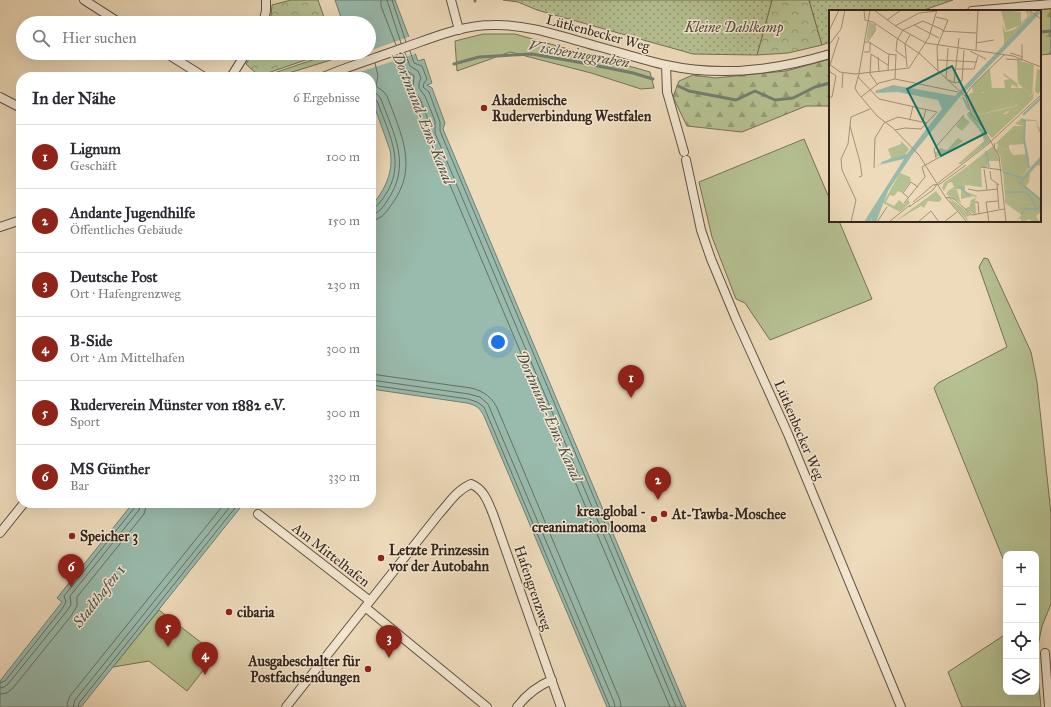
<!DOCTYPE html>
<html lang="de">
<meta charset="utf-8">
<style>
:root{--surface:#fff;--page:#f2f2f3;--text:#2b2b33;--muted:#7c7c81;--line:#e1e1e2;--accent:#8f2418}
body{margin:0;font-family:"IM FELL Great Primer",serif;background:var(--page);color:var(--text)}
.controls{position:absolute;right:12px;bottom:12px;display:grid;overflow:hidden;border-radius:8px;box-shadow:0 4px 16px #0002}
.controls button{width:36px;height:36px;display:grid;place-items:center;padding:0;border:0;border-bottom:1px solid var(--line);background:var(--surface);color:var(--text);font:20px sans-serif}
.you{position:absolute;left:498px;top:342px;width:14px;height:14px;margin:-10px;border:3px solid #fff;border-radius:50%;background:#1a73e8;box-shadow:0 0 0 6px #1a73e833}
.badge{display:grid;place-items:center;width:26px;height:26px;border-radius:50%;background:var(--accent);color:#fff;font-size:13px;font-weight:700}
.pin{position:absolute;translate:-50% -33px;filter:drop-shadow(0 1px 2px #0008)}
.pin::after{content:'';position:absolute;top:21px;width:14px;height:12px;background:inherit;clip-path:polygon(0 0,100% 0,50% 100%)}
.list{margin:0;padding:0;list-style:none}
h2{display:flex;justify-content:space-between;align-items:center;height:52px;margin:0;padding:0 16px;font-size:17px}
h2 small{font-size:13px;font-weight:400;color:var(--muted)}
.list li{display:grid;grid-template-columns:26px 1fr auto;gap:12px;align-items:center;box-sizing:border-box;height:64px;padding:0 16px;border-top:1px solid var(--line)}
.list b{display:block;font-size:15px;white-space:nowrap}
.list p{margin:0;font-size:13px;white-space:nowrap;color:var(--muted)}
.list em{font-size:13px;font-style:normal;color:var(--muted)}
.icon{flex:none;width:22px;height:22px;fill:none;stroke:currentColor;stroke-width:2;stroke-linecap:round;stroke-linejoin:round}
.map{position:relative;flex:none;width:1051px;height:707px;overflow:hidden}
.search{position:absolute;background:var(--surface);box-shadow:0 4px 16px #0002;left:16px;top:16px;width:360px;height:44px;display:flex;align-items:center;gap:10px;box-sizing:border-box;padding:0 14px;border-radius:22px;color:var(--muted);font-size:15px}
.panel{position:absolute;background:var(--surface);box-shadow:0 4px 16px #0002;left:16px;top:72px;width:360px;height:436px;border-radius:16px}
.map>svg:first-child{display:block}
.grass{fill:#b6c192;stroke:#757257}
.forest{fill:url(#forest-firs);stroke:#757257}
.park{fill:url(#park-crowns);stroke:#757257}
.garden{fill:url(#garden-dots);stroke:#757257}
.water{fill:#99bbad;stroke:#717f73}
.pier{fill:#eedbbb}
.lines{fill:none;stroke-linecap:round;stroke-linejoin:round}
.shore{stroke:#667064;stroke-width:1}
.stream{stroke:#717f73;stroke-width:3}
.street-casing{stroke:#625244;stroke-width:10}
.street{stroke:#f4e8d3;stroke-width:8}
.poi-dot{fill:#8f2418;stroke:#f4e8d3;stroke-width:1.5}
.labels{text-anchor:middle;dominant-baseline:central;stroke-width:3;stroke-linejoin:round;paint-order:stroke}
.park-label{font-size:14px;font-style:italic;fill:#544b3a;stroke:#f4e8d3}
.street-label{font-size:14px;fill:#34241c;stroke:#f4e8d3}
.poi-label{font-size:14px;font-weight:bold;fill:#34241c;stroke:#f4e8d3;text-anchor:start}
.water-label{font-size:15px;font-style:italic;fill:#525148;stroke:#f4e8d3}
.inset-river{fill:none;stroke:#99bbad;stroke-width:2}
.inset-road{fill:none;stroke:#a4927b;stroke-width:1}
.view{fill:#0f766e;fill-opacity:0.15;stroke:#0f766e;stroke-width:2}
.inset-edge{fill:none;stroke:#34241c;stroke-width:2}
</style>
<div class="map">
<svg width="1051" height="707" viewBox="0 0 1051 707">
<defs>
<pattern id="forest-firs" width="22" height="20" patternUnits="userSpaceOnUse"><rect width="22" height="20" fill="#b6c192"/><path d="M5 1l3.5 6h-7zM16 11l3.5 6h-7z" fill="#959d76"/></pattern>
<pattern id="park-crowns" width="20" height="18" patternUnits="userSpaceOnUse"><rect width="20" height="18" fill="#b6c192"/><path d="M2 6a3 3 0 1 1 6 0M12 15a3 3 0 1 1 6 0" fill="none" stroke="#959d76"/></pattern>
<pattern id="garden-dots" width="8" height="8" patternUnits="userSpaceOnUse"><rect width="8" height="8" fill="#b6c192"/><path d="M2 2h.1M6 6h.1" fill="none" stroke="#959d76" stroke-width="1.8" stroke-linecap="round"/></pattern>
</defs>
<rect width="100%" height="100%" fill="#eedbbb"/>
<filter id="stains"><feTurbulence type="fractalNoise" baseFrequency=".005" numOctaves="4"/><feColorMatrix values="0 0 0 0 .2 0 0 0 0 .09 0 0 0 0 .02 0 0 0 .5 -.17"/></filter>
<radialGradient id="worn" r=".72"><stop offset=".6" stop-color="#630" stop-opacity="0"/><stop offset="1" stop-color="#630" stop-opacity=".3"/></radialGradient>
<path class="grass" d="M 483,34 L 515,34 L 650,72 L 654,88 L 641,89 L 591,73 L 510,52 L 457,71 L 455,41 Z
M 327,55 L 331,60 L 276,77 L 255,77 L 274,73 Z
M 804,139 L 830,200 L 830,221 L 839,221 L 872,299 L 770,340 L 745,303 L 736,299 L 712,237 L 699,182 Z
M 984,258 L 988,259 L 1031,352 L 1037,382 L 1051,514 L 1051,604 L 1042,626 L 1036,656 L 1041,707 L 962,707 L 948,672 L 1006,634 L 1006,692 L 1036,692 L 1036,554 L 1006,554 L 1006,566 L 934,388 L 938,383 L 1007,347 L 979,267 Z
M 159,610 L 216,654 L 187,691 L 149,661 L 113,667 Z"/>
<path class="forest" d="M 1051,9 L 1051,54 L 1040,55 L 1040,11 L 1026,11 Z
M 830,59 L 830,106 L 806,106 L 742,132 L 687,126 L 673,97 L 679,81 L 693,75 L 715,78 L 786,71 Z"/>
<path class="park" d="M 291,0 L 318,0 L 326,23 L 269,23 L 271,16 L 272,5 Z
M 772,0 L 809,0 L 822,45 L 788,53 L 757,55 Z
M 253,53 L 326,53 L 259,76 L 246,64 Z"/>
<path class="garden" d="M 503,0 L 772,0 L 757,55 L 693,54 L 537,10 L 518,2 Z
M 809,0 L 953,0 L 921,11 L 830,11 L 830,42 L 822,45 Z"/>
<path class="water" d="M 335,0 L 395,0 L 418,61 L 424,59 L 432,83 L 427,85 L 432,88 L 445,123 L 443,129 L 686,707 L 607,707 L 484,416 C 480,408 476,405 467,403 L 371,389 L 371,207 C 385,189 394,173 390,150 L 371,97 L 371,77 L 364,77 L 355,53 L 369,53 L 369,23 L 343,23 Z
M 133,503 L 244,503 L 81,707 L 0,707 L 0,681 L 62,602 L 57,598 Z"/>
<path class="pier" d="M 411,36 L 417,53 L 360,72 L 354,57 L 365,53 L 369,53 L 369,51 Z"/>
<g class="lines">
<path class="shore" d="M 381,0 L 381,6 L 396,45
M 387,0 L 401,43
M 392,0 L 406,42
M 410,51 L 414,63 L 422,66 L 427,79 L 424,83 L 423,87 L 429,92 L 440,122 L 440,131 L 682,707
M 405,53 L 410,66 L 418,71 L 421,78 L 419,83 L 419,88 L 425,96 L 435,121 L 435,133 L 676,707
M 399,55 L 405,69 L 414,76 L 413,90 L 420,99 L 429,122 L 429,135 L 670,707
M 371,92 L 377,94 L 381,99 C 394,135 412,165 387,201 C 383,207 379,214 371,214
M 371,98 L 374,98 L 377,101 C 389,134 407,164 384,197 C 380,202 377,208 371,209
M 371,220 C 382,220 386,212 392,204 C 419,167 401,134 387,96 L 383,91 L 376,86 L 378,76 L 375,63
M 371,374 L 471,388 C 484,391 493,398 498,410 L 620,700 L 621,707
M 371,380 L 469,394 L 480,397 L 488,404 L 614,702 L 615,707
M 371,385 L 468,399 L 477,402 L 484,407 L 610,707
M 0,683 L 5,681 L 62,609 L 66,602 L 64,596 L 135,507 L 136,503
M 0,688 L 4,687 L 8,684 L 66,612 L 71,605 L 70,596 L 139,510 L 141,503
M 0,694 L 7,693 L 13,688 L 71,616 L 77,606 L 77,597 L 144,514 L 147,503
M 67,707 L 68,701 L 70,696 L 225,503
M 73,707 L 75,700 L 233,503
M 78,707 L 79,703 L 239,503"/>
<path class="stream" d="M 475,0 L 475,1
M 1040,32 L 1051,31
M 454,64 L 479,57 L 532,54 L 583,63 L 633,73 L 653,79
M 678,86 L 689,91 L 736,100 L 755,91 L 775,100 L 793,98 L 815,87 L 830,83"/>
<defs>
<path id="street" d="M 84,0 L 120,23
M 451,0 L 459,30
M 972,11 L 1051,4
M 263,23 L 266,11 L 266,0
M 166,53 L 204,77
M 666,65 L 667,92 L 684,152
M 231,77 L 246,53
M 323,77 C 349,66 376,58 403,48 C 432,38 462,25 493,25 C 528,24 563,37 596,46 C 619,52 643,60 666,65 C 720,77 777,70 830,54
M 0,97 L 21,108
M 686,160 L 701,230 L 711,259 L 736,319 L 788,434 L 901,707
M 0,227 L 21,220
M 258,514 L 370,601
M 0,533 L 24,503
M 365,607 L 487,707
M 1045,653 L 1049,707
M 286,707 L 439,514 C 449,503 457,490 471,484 C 484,489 488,502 493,514 L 561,707
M 517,707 C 527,694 537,686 552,680"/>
</defs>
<use href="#street" class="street-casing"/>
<use href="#street" class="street"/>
</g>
<g class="poi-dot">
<circle cx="484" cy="108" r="4"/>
<circle cx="664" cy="514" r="4"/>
<circle cx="654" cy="519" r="4"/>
<circle cx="72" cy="536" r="4"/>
<circle cx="381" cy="558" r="4"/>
<circle cx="229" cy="612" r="4"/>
<circle cx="368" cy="669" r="4"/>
</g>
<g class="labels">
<g class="park-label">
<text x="734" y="27">Kleine Dahlkamp</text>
</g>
<g class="street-label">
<text transform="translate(598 33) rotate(15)">Lütkenbecker Weg</text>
<text transform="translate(799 430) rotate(67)">Lütkenbecker Weg</text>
<text transform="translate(331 555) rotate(38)">Am Mittelhafen</text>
<text transform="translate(533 588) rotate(71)">Hafengrenzweg</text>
</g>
<g class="poi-label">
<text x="492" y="100">Akademische<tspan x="492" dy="16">Ruderverbindung Westfalen</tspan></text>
<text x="646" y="511" text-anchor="end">krea.global -<tspan x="646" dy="16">creanimation looma</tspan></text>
<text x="672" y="514">At-Tawba-Moschee</text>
<text x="80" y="536">Speicher 3</text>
<text x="389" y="550">Letzte Prinzessin<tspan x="389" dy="16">vor der Autobahn</tspan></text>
<text x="237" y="612">cibaria</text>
<text x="360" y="661" text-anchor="end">Ausgabeschalter für<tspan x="360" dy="16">Postfachsendungen</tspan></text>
</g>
<g class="water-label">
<text transform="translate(579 54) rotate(10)">Vischeringgraben</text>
<text transform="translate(423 118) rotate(68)">Dortmund-Ems-Kanal</text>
<text transform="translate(549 416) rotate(66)">Dortmund-Ems-Kanal</text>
<text transform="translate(99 596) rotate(-52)">Stadthafen 1</text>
</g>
</g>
<g transform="translate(829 10)">
<rect width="212" height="212" fill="#eedbbb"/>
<path d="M 172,0 L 192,2 L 192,15 L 201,5 L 199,0 L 204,4 L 175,35 L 175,28 L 191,15 L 177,21 ZM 161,58 L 163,80 L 144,85 L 143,76 ZM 174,63 L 188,73 L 189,78 L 183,74 L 182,78 L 176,78 L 175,70 L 181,69 L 175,66 ZM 134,106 L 141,112 L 133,121 L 127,116 ZM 192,109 L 207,110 L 212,122 L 210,122 L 207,111 L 196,111 L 195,129 L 200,148 L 200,157 L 193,166 L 174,161 L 174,165 L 171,145 L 165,138 L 168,140 L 169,135 L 175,140 L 180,139 L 184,145 L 198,144 L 195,129 L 196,116 L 186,114 L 164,132 ZM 139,127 L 120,142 L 107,147 L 105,141 L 107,142 L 111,138 L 118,140 L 129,128 L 134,131 ZM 72,131 L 80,139 L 76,145 L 46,157 L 62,148 L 59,139 L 72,134 ZM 139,156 L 142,160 L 131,179 L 148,186 L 146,190 L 147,205 L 136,199 L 141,196 L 142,190 L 147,188 L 145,186 L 132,189 L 132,179 L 120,180 L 125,177 L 123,172 L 119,173 L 115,181 L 113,178 L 115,173 ZM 120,187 L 142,205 L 138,207 L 132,197 L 140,212 L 119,190 L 125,192 L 118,188 ZM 176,187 L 194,193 L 204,191 L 207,197 L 197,199 L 210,199 L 212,197 L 212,202 L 207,206 L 211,212 L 203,212 L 201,209 L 193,212 L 191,208 L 185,212 L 193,205 L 176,193 Z" fill="#b6c192"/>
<path d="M 196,0 L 199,0 L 200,6 L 182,25 L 175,28 L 173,13 L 176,22 L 185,20 L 199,6 ZM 190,78 L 194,78 L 202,85 L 189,96 L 175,99 L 189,95 L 182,92 ZM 140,102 L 162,131 L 132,154 L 129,154 L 155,131 L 152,121 L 139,107 L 138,104 ZM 212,146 L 212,156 L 208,155 L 201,163 L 200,172 L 197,176 L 212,189 L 212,197 L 211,199 L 197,200 L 192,205 L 196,199 L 206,197 L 204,191 L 194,193 L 176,187 L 174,161 L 193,166 ZM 71,163 L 81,167 L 82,171 L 73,183 L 69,181 L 65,186 L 61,185 L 57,192 L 65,196 L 70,190 L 75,194 L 79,189 L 81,193 L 71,202 L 54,193 ZM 107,181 L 113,189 L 110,192 L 99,191 L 95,198 L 92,196 L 65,212 Z" fill="#b6c192"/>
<path d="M 40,12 L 45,14 L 45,23 L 37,31 ZM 205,78 L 204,89 L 192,101 L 181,100 L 165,109 L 147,110 L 144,106 L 189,96 L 198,87 L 203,86 Z" fill="#b6c192"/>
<path d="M 188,50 L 205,55 L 203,86 L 189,73 ZM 208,59 L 212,60 L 212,80 L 209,84 L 206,81 ZM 163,78 L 190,78 L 182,92 L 189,95 L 144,106 L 139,86 L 141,83 L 155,83 L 155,80 ZM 181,100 L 192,101 L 163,128 L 147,110 L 158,105 L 165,109 L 169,104 L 177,104 ZM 185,116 L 196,116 L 196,134 L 180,135 L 180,139 L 175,140 L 167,133 ZM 164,136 L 171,151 L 158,151 L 158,157 L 152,158 L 153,177 L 136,175 L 136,180 L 131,179 L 142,160 L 139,156 ZM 120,180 L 128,180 L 132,193 L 117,184 Z" fill="#b6c192"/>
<path d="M 208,0 L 212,2 L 130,88 L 83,145 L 59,181 L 47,212 L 42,212 L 43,207 L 41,212 L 35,212 L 75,149 L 53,154 L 52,152 L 78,144 L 113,99 L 109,90 L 69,82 L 47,83 L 46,81 L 64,75 L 126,86 Z" fill="#99bbad"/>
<path class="inset-river" d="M 134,87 L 140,100M 140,102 L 158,130 L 153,136M 194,105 L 212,88M 192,109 L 196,111 L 195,129 L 200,158M 157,141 L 160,157M 212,148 L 191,173 L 212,190M 174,162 L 194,168M 130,176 L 140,186M 176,182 L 197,182M 198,183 L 207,197M 192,205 L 196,199 L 209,199 L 212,196"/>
<path class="inset-road" d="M 35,0 L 36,10 L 44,12 L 91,44 L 137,87 L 143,105 L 154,118 L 170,146 L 177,212M 45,0 L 68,17 L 97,33 L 184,46 L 212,57M 200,0 L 212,9M 107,7 L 119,10 L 108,37 L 109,63M 58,10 L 72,0M 85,15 L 110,28M 66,16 L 90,3 L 108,1M 0,21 L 10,0M 113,21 L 147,23M 39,31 L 46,21 L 46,14M 35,32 L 40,32 L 59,44 L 67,45M 147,33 L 165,30M 0,35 L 12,19 L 16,0M 147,40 L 149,0M 141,41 L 157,49M 35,42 L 41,42 L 41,32M 181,43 L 194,47M 49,47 L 50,62M 77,48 L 67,41 L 68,30 L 74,20 L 94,11 L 114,20M 177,49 L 193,50 L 193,34M 109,50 L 148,52M 0,54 L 11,62 L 26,64 L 80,58 L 100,27 L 108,0M 78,57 L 76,34 L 81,25M 0,58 L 10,27M 126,59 L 145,59 L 149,46M 0,61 L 7,66 L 3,87 L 0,87M 59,61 L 60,44M 30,63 L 41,0M 30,64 L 26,78 L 28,82 L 48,106 L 64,118 L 90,145 L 117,188 L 138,212M 29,67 L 50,89 L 108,102 L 92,119 L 76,118 L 66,120M 66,69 L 67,44M 117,69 L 119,38M 119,70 L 126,73 L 133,71 L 135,40M 125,73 L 130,28M 48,74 L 41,64 L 42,44 L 59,55M 13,78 L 14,62M 136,86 L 143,76 L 175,45M 32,87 L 50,73 L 66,69 L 129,82M 81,109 L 84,96M 94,111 L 97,99M 21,116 L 31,152 L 33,166 L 30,167M 166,133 L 165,138 L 170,146M 107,148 L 105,139 L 135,105M 152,157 L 173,160M 45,158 L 46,128 L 55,113 L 69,107 L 98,113M 155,159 L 158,180M 161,161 L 162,169 L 170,175M 109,173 L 158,135 L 212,85M 168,174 L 170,199M 139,179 L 149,181 L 169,179M 80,188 L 74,183 L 82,172 L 89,177M 117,188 L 120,187 L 125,189 L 143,205 L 175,199M 84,192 L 104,175 L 111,174 L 137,155M 146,192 L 149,192 L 150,204M 75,193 L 96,167 L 93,157 L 116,144M 80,197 L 104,180 L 108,174M 22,212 L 27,190 L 13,160 L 12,149 L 19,134 L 22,107 L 41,99M 48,212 L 58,197M 60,212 L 81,195M 89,212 L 102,201 L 110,212M 115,212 L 128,202M 160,212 L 157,192 L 169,191"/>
<path class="view" d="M 123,56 L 157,123 L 112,146 L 78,79 Z"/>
<rect width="212" height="212" class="inset-edge"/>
</g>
<rect width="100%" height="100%" filter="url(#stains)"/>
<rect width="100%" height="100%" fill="url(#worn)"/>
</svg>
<div class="controls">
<button>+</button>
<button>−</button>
<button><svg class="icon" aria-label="locate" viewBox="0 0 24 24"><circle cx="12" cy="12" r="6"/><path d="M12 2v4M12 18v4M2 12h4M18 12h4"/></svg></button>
<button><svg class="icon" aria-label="layers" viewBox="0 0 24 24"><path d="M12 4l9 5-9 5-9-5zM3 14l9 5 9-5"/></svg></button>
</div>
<div class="you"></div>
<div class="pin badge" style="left:631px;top:398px">1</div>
<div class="pin badge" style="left:658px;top:500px">2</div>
<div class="pin badge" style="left:389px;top:658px">3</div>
<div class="pin badge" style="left:205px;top:675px">4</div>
<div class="pin badge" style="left:168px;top:647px">5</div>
<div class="pin badge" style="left:71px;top:587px">6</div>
<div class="search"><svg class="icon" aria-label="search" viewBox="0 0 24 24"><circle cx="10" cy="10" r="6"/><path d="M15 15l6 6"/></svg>Hier suchen</div>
<section class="panel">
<h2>In der Nähe<small>6 Ergebnisse</small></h2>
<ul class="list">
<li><span class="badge">1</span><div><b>Lignum</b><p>Geschäft</p></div><em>100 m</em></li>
<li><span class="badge">2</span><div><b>Andante Jugendhilfe</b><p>Öffentliches Gebäude</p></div><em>150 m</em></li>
<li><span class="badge">3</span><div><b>Deutsche Post</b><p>Ort · Hafengrenzweg</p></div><em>230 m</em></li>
<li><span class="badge">4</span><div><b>B-Side</b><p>Ort · Am Mittelhafen</p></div><em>300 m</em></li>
<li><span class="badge">5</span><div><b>Ruderverein Münster von 1882 e.V.</b><p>Sport</p></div><em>300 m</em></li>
<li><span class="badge">6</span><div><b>MS Günther</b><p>Bar</p></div><em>330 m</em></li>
</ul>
</section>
</div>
